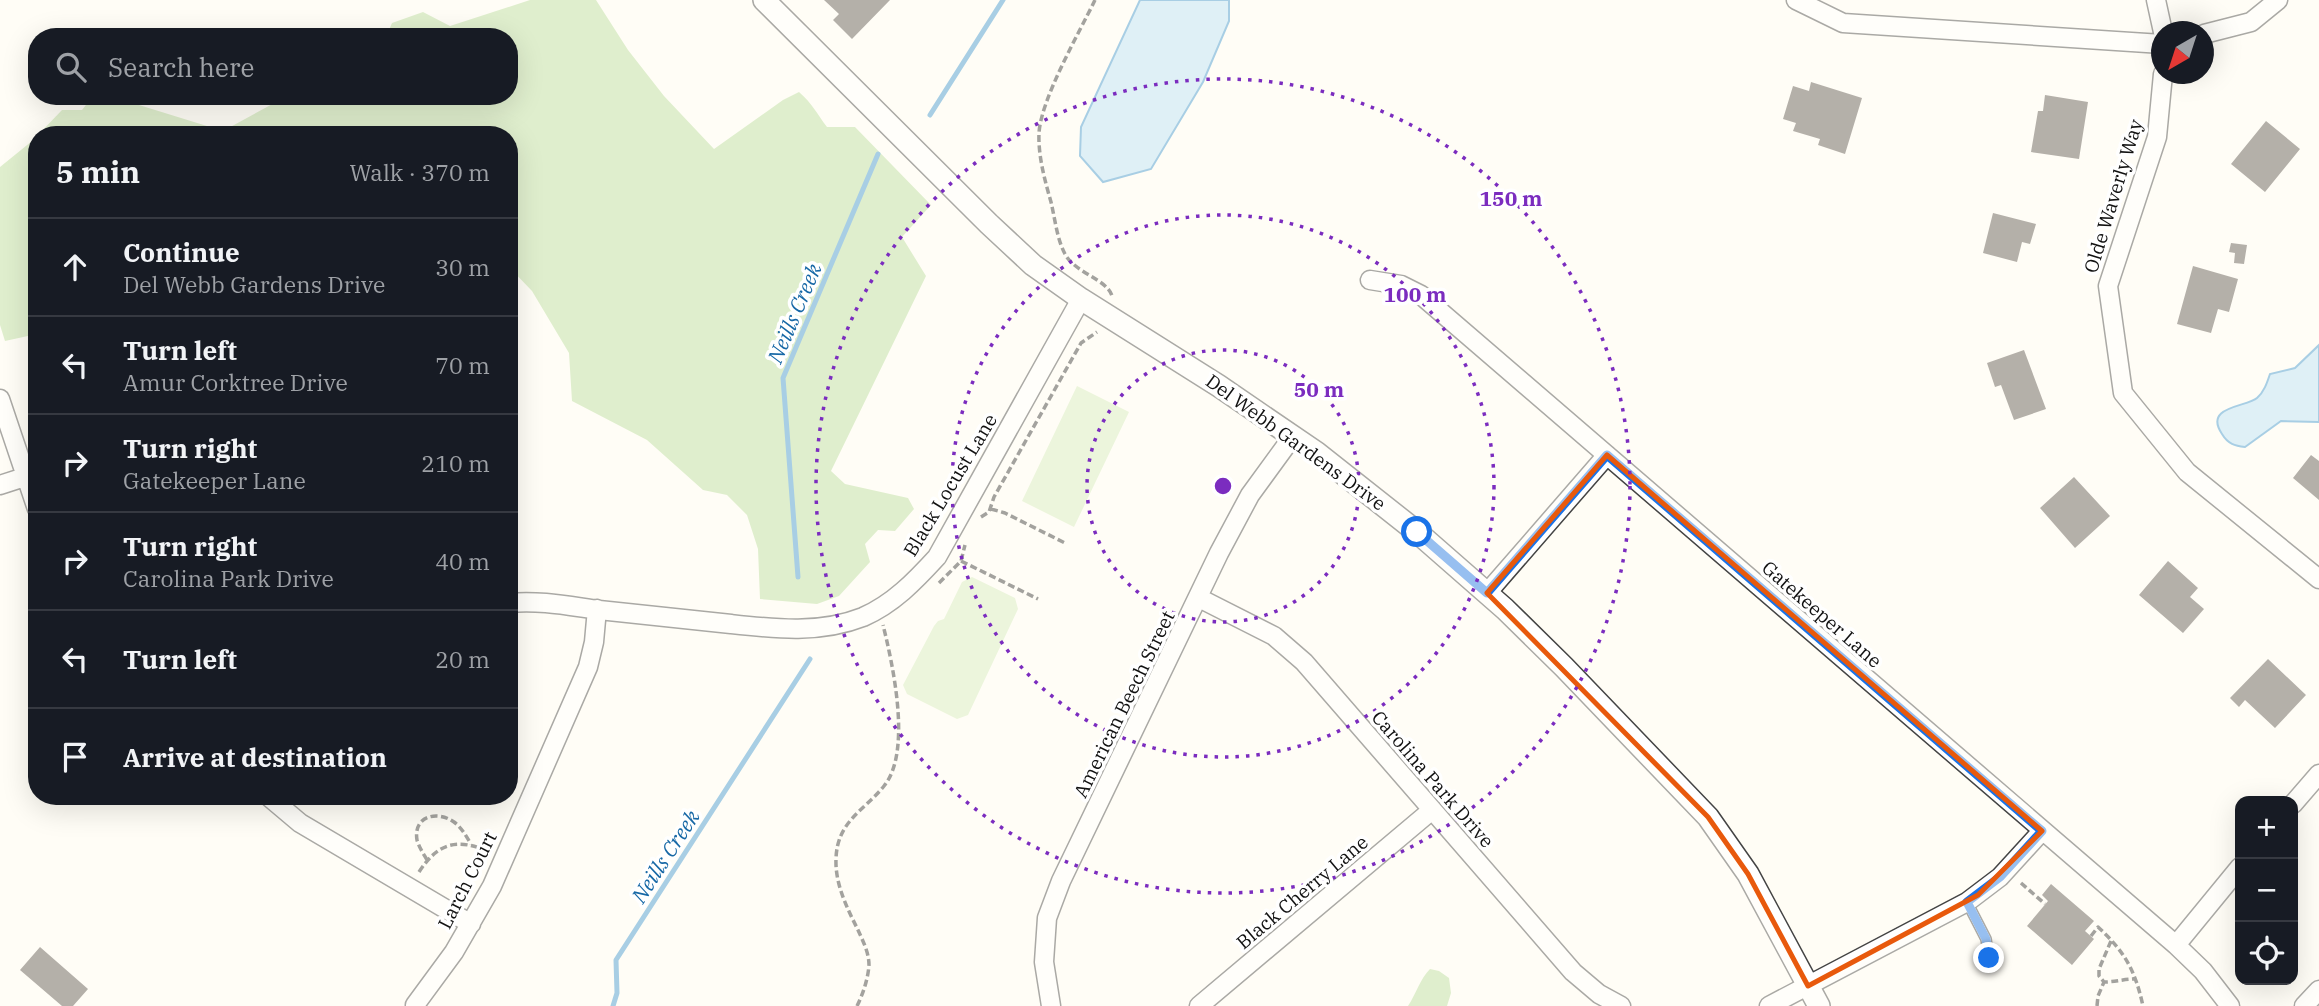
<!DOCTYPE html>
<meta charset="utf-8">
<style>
:root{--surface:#171b24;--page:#20242c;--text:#f1f3f6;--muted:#9ea1a6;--line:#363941}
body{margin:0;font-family:"IBM Plex Serif",serif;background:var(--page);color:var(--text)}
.controls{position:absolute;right:21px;bottom:21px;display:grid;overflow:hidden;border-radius:14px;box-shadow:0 7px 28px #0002}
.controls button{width:63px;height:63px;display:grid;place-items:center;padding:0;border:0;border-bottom:2px solid var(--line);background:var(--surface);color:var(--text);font:35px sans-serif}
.compass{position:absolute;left:2151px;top:21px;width:63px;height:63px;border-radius:50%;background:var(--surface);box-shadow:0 7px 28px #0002;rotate:219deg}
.stop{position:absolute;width:21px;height:21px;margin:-16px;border:5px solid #1a73e8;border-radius:50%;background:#fff}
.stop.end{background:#1a73e8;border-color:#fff;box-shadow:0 2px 7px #0008}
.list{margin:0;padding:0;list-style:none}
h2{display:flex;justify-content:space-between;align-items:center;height:91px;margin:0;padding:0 28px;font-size:30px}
h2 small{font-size:23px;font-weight:400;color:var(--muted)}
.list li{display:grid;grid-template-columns:46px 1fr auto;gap:21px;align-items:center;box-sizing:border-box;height:98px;padding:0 28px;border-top:2px solid var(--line)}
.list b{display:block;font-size:26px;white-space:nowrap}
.list p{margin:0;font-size:23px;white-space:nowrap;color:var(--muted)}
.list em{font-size:23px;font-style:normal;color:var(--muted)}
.icon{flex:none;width:38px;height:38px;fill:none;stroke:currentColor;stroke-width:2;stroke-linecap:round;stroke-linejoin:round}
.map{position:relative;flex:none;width:2319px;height:1006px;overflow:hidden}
.search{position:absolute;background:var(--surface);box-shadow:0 7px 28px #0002;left:28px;top:28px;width:490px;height:77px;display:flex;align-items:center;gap:18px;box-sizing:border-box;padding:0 24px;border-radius:28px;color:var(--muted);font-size:26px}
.panel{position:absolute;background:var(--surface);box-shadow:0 7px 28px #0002;left:28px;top:126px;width:490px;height:679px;border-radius:28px}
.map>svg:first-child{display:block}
.green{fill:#d5ebbd}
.forest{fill:#b9dc9c}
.water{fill:#b9e0f7;stroke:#3f96cf;stroke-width:2}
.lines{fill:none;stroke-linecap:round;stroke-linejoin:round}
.stream{stroke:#3f96cf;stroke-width:5}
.building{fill:#5a524d}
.service-casing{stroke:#444;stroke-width:12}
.minor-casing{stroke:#444;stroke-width:21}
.tertiary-casing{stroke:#444;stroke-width:24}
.path{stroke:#333;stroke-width:3.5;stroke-dasharray:7 3.5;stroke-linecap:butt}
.service{stroke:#fff;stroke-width:9}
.minor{stroke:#fff;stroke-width:18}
.tertiary{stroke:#fff;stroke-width:21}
.route{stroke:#1a73e8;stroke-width:9}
.marked{fill:none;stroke:#e8590c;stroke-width:5;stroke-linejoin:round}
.ring{fill:none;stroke:#7b2cbf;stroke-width:3.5;stroke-dasharray:3.5 7}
.labels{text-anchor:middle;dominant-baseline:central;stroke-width:7;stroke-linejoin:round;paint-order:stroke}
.street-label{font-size:19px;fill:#111;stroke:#fff}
.water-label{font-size:21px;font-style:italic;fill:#1768a6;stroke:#fff}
.centre{fill:#7b2cbf;stroke:#fff;stroke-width:3.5}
.ring-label{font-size:21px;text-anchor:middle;font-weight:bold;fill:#7b2cbf;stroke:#fff;stroke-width:7;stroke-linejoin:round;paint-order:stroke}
</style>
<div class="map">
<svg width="2319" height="1006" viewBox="0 0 2319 1006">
<rect width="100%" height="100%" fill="#fffdf5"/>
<path class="green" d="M 1077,386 L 1129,412 L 1074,527 L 1022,501 Z
M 972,577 L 1015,598 L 1018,609 L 968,715 L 957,719 L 907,694 L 903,685 L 934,626 L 938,621 L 944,619 L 962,582 Z"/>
<path class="forest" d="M 530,0 L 596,0 L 628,50 L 664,96 L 714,149 L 783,100 L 799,92 C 812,103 817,114 827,127 L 855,127 L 931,205 L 902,237 L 926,276 L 831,471 L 845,484 L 908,498 L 914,509 L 895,531 L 878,530 L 865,544 L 870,562 L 839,596 L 817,604 L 760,599 L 758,549 L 747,515 L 727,495 L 703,490 L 647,440 L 572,401 L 569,353 L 532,291 L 509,267 L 509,135 L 38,135 L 62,110 L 82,110 L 93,96 L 110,96 L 223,131 L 287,96 L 509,96 L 509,37 L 386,37 L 392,23 L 423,12 L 450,26 Z
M 37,137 L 37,334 L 5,341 L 0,325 L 0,167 Z
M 1430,969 L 1439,971 L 1449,978 L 1451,993 L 1447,1006 L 1408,1006 C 1416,994 1420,979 1430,969 Z"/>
<path class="water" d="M 1140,0 L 1229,0 L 1229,21 L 1203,82 L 1151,169 L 1103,182 L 1080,156 L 1081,127 Z
M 2319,345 L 2319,422 L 2281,421 L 2245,447 C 2235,446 2228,444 2222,434 C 2203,406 2247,407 2257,398 C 2264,392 2267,383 2270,374 L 2295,368 Z"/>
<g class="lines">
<path class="stream" d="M 930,115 L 1003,0
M 798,577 L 783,378 L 878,154
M 613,1006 L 617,993 L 616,960 L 810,659"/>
</g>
<path class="building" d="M 824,0 L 890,0 L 852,39 L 833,20 L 839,14 Z
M 1811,82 L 1862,98 L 1845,154 L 1818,145 L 1820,139 L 1793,131 L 1796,123 L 1783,119 L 1793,86 L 1809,91 Z
M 2045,95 L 2088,102 L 2079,159 L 2031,152 L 2038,111 L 2043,111 Z
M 2266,121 L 2300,149 L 2265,192 L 2231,164 Z
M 1993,213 L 2036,224 L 2030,244 L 2022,242 L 2017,262 L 1983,253 Z
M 2231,243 L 2247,245 L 2244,264 L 2234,263 L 2235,253 L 2229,252 Z
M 2193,266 L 2238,279 L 2229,312 L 2218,309 L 2211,333 L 2177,324 Z
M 2024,350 L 2046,409 L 2014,420 L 2001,385 L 1995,387 L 1987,363 Z
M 2311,455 L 2319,461 L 2319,500 L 2293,478 Z
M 2074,477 L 2110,516 L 2075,548 L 2040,508 Z
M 2168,561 L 2198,588 L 2190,597 L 2204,609 L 2183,633 L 2139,595 Z
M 2268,659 L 2306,695 L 2275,728 L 2245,700 L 2239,707 L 2230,698 Z
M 2051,884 L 2094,921 L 2085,931 L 2094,939 L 2072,965 L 2027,926 L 2048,901 L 2042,895 Z
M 40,947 L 88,989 L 73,1006 L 62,1006 L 20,970 Z"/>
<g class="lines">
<defs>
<path id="service" d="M 1967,902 L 1986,939 L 1989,958"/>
<path id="minor" d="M 1796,0 L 1843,23 L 2162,44
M 2156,0 L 2163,32
M 2204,34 L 2251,22 L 2278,0
M 2163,74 L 2157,137 L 2108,286 L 2123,393 L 2187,472 L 2319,579
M 1370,280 L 1401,285 L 1421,295 L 2176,945 L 2203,971 L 2230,1006
M 0,399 L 37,509
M 0,485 L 37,473
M 1487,593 L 1607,455
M 1199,598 L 1274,636 L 1304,662 L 1573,972 L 1599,994 L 1621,1006
M 509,603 C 540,600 569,606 599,610 C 643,615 687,619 731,624 C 776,629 820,634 863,617 C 893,604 915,581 937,557 L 1081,299
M 268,796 L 300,823 L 471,924
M 2293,804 L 2319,774
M 2176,945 L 2240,867
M 415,1005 L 454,952 L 492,886 L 588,667 L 594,642 L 597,609
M 1051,1006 L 1044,962 L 1047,918 L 1061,881 L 1219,553 L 1250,495 L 1293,436
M 1199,1006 L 1432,810
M 1769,1006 L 1967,902 L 2000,877 L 2042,831
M 2304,1006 L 2319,990"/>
<path id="tertiary" d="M 764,0 L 989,224 L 1033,265 L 1081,299 L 1219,386 L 1317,453 L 1417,532 L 1505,609 L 1564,667 L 1708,817 L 1748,874 L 1819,1006"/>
</defs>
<use href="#service" class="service-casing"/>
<use href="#minor" class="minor-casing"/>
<use href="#tertiary" class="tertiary-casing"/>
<path class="path" d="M 1095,0 C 1079,33 1041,99 1039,133 C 1038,156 1045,181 1051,202 C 1055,219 1057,239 1065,254 C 1075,273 1107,279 1112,296
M 991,509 L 1005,513 L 1065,543
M 981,517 L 989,512 L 994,497 L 1081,343 L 1097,332
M 961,561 L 1038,599
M 939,583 L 961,561 L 965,545
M 427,860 C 423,853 419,847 417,840 C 413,816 437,810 454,822 C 462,828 466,836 471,844
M 419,872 C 438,843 456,838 488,851
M 2021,883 L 2045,904
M 2091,936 L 2098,927 C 2125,952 2135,970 2143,1006
M 2111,941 L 2099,969 L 2099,976 L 2104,982 C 2115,982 2124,979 2136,979
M 857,1006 C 863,994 868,979 869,965 C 869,953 863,941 858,930 C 847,908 835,884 836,859 C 837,821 864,811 884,786 C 912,752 893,665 883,625
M 2097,1006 L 2098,996 L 2104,982"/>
<use href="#service" class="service"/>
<use href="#minor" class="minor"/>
<use href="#tertiary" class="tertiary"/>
</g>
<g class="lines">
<path class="route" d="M 1417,532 L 1487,593 L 1607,455 L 2042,831 L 2000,877 L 1967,902 L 1986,939 L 1989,958"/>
</g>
<path d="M0 0H2319V1006H0ZM 1607,455 L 2042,831 L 1978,895 L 1808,986 L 1748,874 L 1708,817 L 1487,593 Z" fill="#fffdf5" fill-opacity=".55" fill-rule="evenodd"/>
<path class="marked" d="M 1607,455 L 2042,831 L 1978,895 L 1808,986 L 1748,874 L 1708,817 L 1487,593 Z"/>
<g class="ring">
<circle cx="1223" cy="486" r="136"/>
<circle cx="1223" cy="486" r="271"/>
<circle cx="1223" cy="486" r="407"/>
</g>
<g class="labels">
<g class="street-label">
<text transform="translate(2113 196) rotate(-73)">Olde Waverly Way</text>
<text transform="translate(1296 442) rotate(36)">Del Webb Gardens Drive</text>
<text transform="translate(950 485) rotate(-59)">Black Locust Lane</text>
<text transform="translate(1822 614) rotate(41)">Gatekeeper Lane</text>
<text transform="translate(1124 704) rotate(-64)">American Beech Street</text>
<text transform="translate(1433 779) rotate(49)">Carolina Park Drive</text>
<text transform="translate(467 880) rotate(-63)">Larch Court</text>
<text transform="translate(1302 892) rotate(-40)">Black Cherry Lane</text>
</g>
<g class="water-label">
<text transform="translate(794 313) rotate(-67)">Neills Creek</text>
<text transform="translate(665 856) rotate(-57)">Neills Creek</text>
</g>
</g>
<circle cx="1223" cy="486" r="10" class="centre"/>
<g class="ring-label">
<text x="1511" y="206">150 m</text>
<text x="1415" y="302">100 m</text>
<text x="1319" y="397">50 m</text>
</g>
</svg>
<div class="controls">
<button>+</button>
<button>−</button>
<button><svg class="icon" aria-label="locate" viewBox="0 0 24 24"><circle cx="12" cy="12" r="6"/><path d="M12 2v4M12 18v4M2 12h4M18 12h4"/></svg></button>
</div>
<svg class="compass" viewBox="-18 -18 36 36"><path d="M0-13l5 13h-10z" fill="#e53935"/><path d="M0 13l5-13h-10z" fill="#9ea1a6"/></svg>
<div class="stop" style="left:1417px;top:532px"></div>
<div class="stop end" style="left:1989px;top:958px"></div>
<div class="search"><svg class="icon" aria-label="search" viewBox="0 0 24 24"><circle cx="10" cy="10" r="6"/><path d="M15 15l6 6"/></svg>Search here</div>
<section class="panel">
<h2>5 min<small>Walk · 370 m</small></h2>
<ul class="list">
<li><svg class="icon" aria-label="ahead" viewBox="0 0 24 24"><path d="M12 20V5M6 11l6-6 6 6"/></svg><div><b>Continue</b><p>Del Webb Gardens Drive</p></div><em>30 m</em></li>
<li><svg class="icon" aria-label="left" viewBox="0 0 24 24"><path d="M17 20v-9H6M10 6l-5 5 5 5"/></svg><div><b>Turn left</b><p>Amur Corktree Drive</p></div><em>70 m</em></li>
<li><svg class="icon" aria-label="right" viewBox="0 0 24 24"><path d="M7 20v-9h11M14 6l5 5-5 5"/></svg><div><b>Turn right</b><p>Gatekeeper Lane</p></div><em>210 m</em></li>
<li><svg class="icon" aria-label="right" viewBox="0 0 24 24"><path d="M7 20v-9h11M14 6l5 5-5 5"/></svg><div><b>Turn right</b><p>Carolina Park Drive</p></div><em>40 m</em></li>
<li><svg class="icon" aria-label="left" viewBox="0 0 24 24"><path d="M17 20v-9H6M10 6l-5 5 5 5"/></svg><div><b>Turn left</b></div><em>20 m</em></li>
<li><svg class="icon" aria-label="arrive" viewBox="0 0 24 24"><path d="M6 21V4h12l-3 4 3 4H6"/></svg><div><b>Arrive at destination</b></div></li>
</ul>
</section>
</div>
